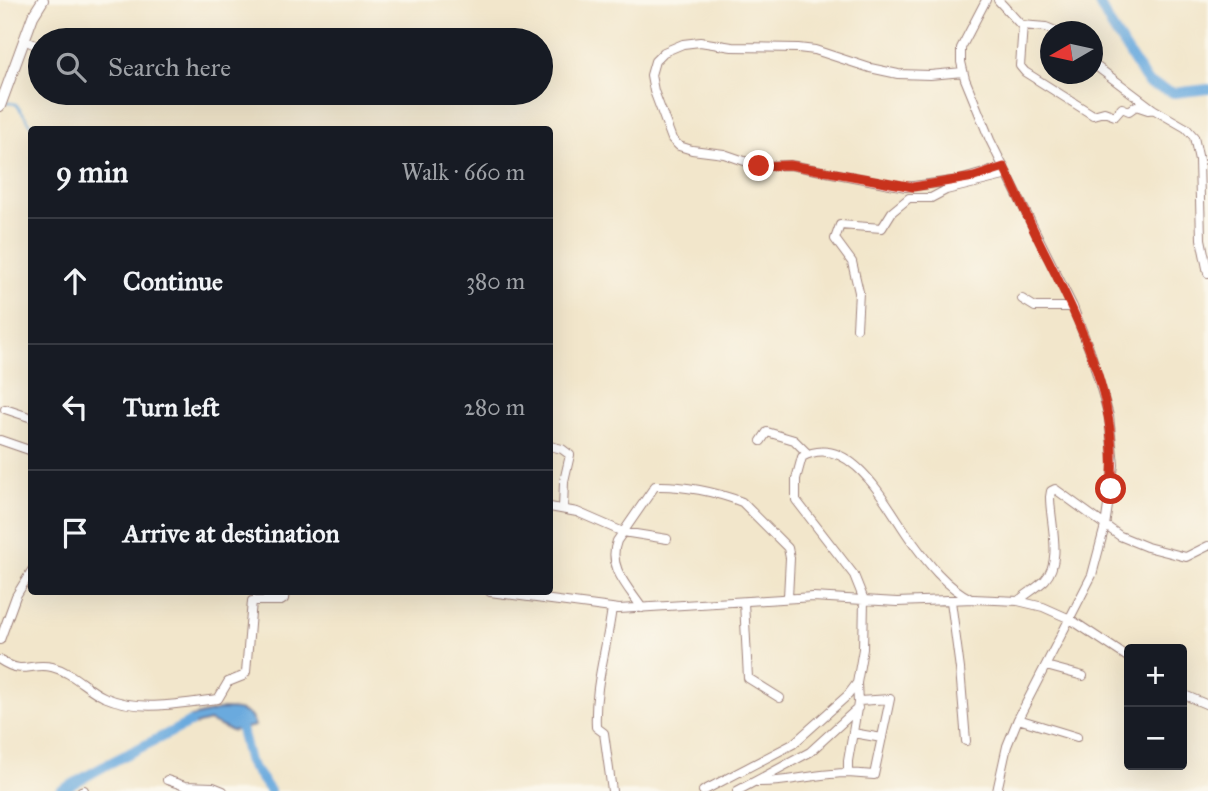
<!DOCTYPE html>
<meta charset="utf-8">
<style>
:root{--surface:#171b24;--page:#242831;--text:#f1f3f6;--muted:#9ea1a6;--line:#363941}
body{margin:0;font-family:"IM FELL Great Primer",serif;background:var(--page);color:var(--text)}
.controls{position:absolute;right:21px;bottom:21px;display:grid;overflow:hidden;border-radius:7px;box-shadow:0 7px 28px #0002}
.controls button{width:63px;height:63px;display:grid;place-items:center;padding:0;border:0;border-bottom:2px solid var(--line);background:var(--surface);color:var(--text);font:35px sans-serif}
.compass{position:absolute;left:1040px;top:21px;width:63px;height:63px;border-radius:50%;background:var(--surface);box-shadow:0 7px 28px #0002;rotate:261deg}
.stop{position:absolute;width:21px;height:21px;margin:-16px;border:5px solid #c8321e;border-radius:50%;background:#fff}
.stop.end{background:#c8321e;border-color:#fff;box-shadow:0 2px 7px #0008}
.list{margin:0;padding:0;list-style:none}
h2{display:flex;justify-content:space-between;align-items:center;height:91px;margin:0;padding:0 28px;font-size:30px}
h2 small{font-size:23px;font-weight:400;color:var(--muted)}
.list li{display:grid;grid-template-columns:46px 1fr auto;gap:21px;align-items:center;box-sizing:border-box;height:126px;padding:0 28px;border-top:2px solid var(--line)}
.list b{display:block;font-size:26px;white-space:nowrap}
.list em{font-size:23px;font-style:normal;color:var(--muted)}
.icon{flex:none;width:38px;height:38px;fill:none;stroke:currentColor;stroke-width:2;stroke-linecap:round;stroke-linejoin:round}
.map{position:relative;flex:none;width:1208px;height:791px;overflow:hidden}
.search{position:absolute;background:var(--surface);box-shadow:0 7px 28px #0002;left:28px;top:28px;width:525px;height:77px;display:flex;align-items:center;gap:18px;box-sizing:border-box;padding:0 24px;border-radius:38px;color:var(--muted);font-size:26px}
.panel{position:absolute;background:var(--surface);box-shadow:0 7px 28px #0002;left:28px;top:126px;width:525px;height:469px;border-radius:7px}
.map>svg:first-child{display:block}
.water{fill:#6baade;stroke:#5a6484;stroke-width:2}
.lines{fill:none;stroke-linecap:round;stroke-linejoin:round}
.stream{stroke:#6baade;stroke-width:2}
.river{stroke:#6baade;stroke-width:10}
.minor-casing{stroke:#9e827b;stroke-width:10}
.major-casing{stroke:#9e827b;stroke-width:12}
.minor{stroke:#fff;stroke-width:8}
.major{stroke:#fff;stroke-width:10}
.route{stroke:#c8321e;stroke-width:9}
</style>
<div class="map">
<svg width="1208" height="791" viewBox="0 0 1208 791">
<rect width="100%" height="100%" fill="#fbf7ec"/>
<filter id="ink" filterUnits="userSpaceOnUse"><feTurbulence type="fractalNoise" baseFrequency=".0143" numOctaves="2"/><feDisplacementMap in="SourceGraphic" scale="14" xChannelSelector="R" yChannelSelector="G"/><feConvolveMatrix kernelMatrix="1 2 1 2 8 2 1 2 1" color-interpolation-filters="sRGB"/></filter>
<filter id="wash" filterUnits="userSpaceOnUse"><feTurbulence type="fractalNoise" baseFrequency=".00686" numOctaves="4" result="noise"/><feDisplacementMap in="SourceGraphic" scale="28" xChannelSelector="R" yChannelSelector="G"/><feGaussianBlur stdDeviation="1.57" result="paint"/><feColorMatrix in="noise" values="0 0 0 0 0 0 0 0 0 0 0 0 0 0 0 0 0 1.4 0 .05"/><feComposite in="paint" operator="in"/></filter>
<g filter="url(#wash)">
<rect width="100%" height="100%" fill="#f2e6cb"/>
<path class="water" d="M 223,709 C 237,709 251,710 255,726 L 231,731 L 209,721 L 191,726 L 191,717 Z"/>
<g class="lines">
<path class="stream" d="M 4,102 L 16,104 L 35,130"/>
<path class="river" d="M 1097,0 L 1111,26 L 1148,83 L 1174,93 L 1208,89
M 241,729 L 249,762 L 270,791
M 60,791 L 110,763 L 191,722"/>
</g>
</g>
<g filter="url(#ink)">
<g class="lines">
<defs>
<path id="minor" d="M 986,0 L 961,48 L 961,62 L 965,79 L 990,140 L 1073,307 L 1091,354 L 1109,416 L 1114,465 L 1105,526 L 1092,575 L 1018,719 L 1007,746 L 997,791
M 998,0 L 1021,25 L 1046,27 L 1058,32
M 1023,25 L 1020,66 L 1025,72 L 1093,115 L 1104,112 L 1115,116 L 1122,108 L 1129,111 L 1136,106 L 1148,110 L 1153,109
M 24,40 L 40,47
M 1092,63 L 1153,109 L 1186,128 L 1194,137 L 1199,160 L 1201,239 L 1208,273
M 963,72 L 930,75 L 898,74 L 870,68 L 815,50 L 798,48 L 732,47 L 700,42 L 683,44 L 664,52 L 655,61 L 651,75 L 654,91 L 672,139 L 679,146 L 692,150 L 724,154 L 759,166 L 790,165 L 906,187 L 960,180 L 1004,167
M 1022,299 L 1035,307 L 1073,307
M 857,328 L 859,292 L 852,262 L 835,239 L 840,225 L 882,228 L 892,212 L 909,198 L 931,198 L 946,190 L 1008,175
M 5,409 L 32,418
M 0,440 L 32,451
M 761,441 L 767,432 L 794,440 L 808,454
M 550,446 L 562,449 L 570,455 L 564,481 L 563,509
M 550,507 L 577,512 L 623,532 L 667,539
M 490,592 L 619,609 L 813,597 L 897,602 L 973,599 L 1018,601 L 1043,607 L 1070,619 L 1129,658
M 951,601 L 960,669 L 966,741
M 1018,601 C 1026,594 1037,588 1045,580 C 1063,560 1050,522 1050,497 L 1051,491 L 1055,489 L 1120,536 L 1147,547 L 1186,557 L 1208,546
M 744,602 L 748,678 L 780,698
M 642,608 C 628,587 607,567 617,541 L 655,486 C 682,485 717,492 742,502 L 788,548 L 790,558 L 788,597
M 0,640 L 16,596 L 32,570
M 0,660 C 24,676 30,662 52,667 C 73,672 86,689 104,697 C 141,713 180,703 218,699 L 228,682 L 243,676 L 246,672 L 252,601 L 281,601 L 284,599 L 285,592
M 1046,666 L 1083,676
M 857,683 L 858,703 L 848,761 L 848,773 L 874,775 L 890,699 L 859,701
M 1182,694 L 1208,705
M 1018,719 L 1077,737
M 853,733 L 882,738
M 167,780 L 185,786 L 213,787 L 223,791
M 757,782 C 788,783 817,773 848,773
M 81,791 L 84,790
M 612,791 L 604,733 L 596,727 C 594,687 607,648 612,608
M 703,791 L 793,744 L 848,695 L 857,683 L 863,649 L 864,600 L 854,575 L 796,500 L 796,479 L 802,457 C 852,430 888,509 911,540 C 927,562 946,587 971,599
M 737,791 L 810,752 L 858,708"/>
<path id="major" d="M 0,106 L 33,16 L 43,0"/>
</defs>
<use href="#minor" class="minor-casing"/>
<use href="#major" class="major-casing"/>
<use href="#minor" class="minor"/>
<use href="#major" class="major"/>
</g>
</g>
<g class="lines" filter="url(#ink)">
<path class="route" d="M 759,166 L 790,165 L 913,187 L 974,177 L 1004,167 C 1019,197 1032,229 1048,259 C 1084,330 1120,407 1111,489"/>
</g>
</svg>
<div class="controls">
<button>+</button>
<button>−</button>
</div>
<svg class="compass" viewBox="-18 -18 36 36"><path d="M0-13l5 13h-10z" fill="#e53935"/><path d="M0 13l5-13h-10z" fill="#9ea1a6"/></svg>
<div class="stop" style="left:1111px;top:489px"></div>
<div class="stop end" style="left:759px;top:166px"></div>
<div class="search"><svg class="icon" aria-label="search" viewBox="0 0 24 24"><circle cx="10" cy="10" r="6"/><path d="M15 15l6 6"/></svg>Search here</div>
<section class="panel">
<h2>9 min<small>Walk · 660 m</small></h2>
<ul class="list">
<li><svg class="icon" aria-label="ahead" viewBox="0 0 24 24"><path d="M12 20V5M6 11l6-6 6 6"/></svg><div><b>Continue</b></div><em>380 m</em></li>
<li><svg class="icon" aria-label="left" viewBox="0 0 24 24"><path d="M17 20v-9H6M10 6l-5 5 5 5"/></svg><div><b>Turn left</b></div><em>280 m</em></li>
<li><svg class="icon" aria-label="arrive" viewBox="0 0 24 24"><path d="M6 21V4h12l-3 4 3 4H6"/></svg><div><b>Arrive at destination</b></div></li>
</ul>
</section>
</div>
